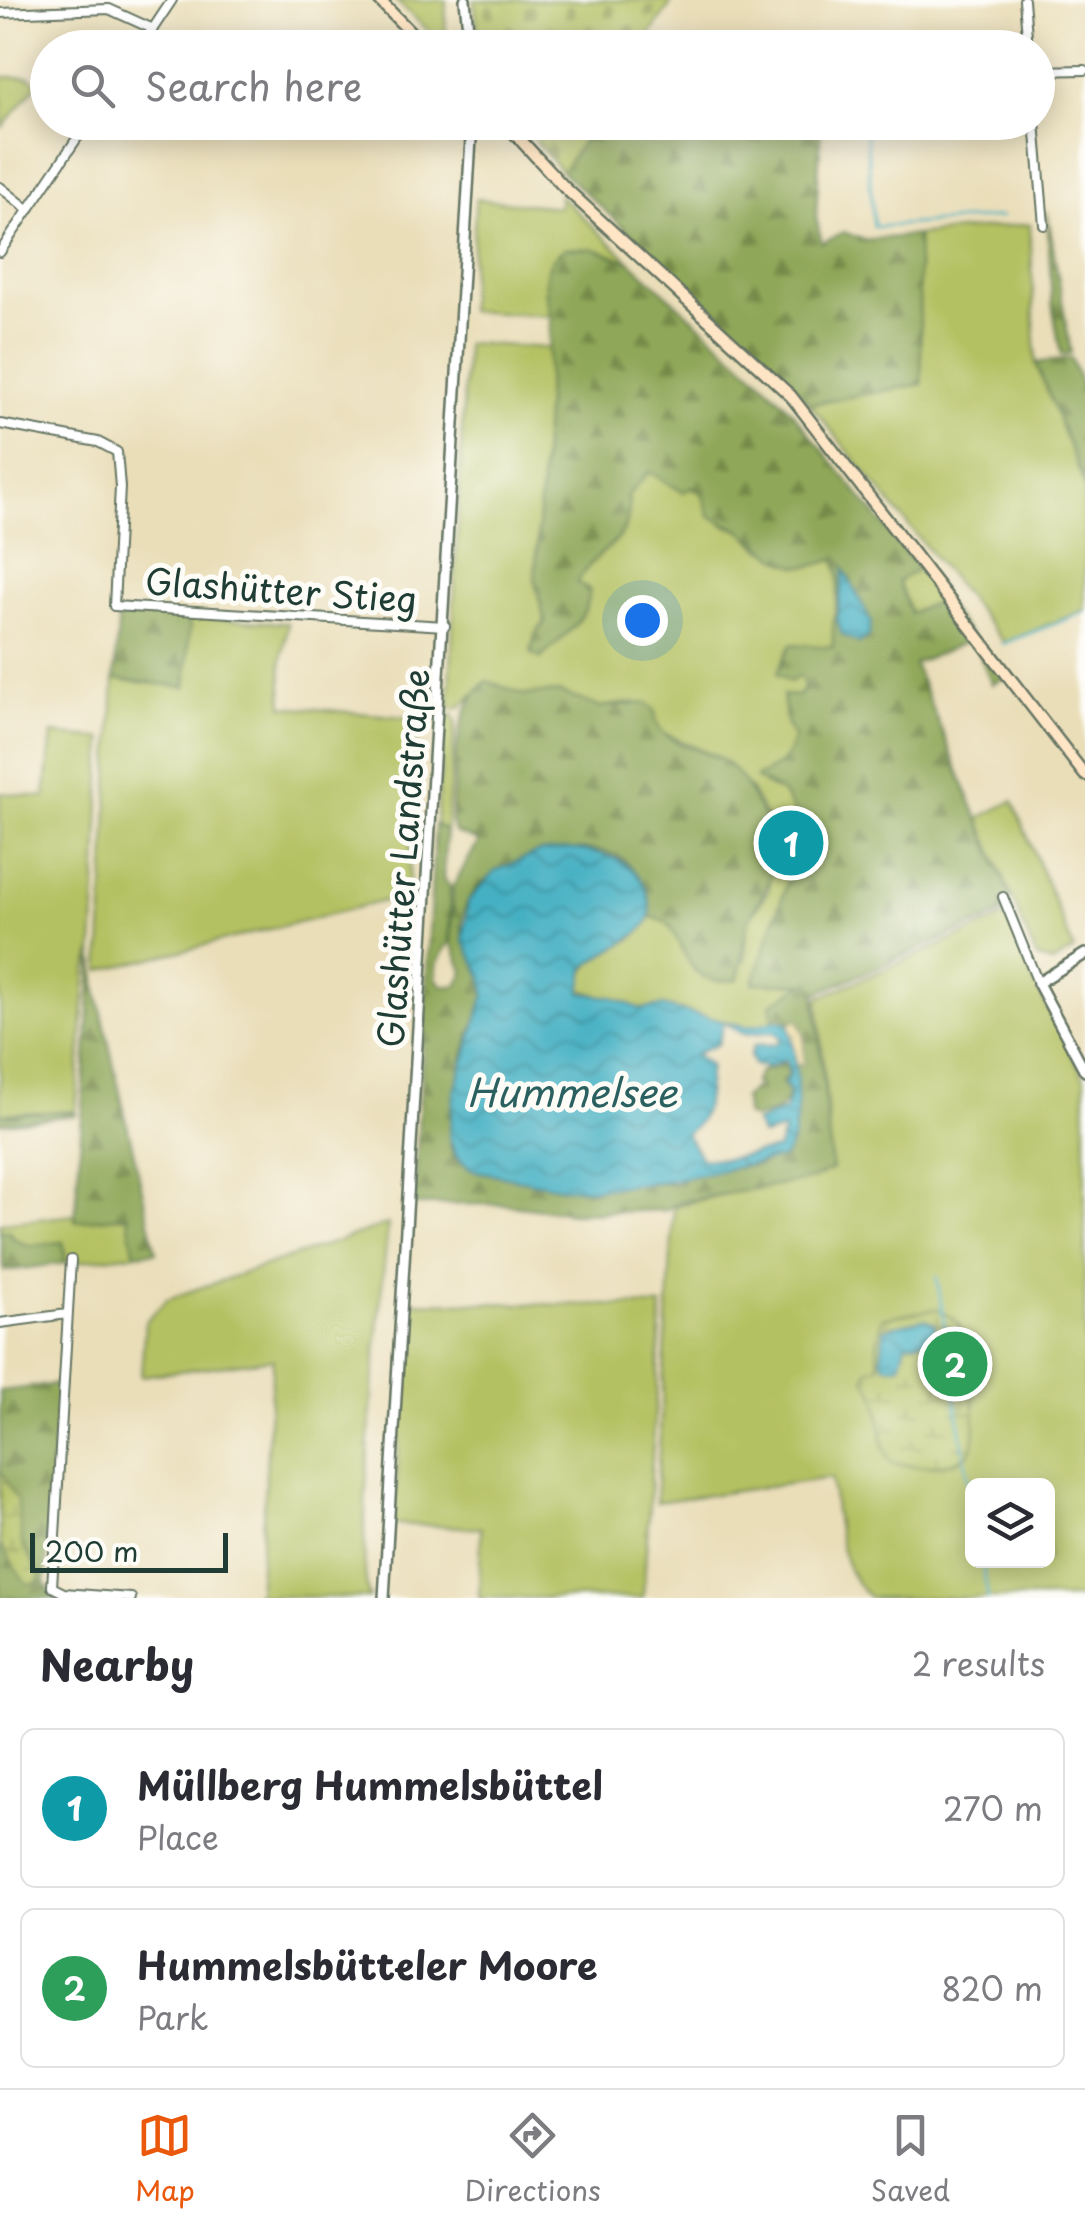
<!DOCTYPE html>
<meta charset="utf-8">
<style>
:root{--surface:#fff;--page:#f2f2f3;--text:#2b2b33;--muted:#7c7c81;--line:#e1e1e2;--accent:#ea580c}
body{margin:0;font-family:"Playpen Sans",sans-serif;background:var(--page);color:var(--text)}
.controls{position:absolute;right:30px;bottom:30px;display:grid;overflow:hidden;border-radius:15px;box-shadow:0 5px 25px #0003}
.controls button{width:90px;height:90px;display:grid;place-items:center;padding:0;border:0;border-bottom:2px solid var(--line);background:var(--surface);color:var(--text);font:50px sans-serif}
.scale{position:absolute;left:30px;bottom:25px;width:198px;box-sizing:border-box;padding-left:10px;border:5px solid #1f3d34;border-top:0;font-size:28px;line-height:35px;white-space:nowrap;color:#1f3d34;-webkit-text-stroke:8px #fdfcf7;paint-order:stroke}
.you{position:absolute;left:642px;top:620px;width:35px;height:35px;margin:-25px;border:8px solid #fff;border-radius:50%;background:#1a73e8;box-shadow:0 0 0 15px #1a73e833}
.badge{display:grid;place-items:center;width:65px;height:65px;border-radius:50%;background:var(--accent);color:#fff;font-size:32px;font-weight:700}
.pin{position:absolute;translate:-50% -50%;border:5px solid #fff;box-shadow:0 2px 10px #0006}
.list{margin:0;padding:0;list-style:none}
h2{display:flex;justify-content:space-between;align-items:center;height:130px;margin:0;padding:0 40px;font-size:42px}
h2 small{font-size:32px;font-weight:400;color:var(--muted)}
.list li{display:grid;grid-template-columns:65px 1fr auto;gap:30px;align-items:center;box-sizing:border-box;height:160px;margin:0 20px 20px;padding:0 20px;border:2px solid var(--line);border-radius:15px}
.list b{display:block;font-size:38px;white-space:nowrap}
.list p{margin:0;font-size:32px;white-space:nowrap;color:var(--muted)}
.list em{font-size:32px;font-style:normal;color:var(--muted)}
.icon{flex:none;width:55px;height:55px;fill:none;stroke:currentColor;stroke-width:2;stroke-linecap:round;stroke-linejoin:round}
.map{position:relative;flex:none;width:1085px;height:1598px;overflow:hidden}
.search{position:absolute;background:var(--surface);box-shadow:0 5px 25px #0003;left:30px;right:30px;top:30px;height:110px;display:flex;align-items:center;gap:25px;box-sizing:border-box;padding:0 35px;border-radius:55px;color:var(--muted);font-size:38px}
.sheet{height:490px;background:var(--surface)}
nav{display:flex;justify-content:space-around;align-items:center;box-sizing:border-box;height:140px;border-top:2px solid var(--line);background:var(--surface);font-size:28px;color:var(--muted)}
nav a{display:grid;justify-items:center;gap:5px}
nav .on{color:var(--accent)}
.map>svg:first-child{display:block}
.green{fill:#b4c162;stroke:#6a7f4b;stroke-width:2.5;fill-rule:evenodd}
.forest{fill:url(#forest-firs);stroke:#577246;stroke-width:2.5;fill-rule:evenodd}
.wetland{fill:url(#wetland-marsh);stroke:#6a7f4b;stroke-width:2.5}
.sand{fill:url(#sand-dots);stroke:#868c69;stroke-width:2.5}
.cemetery{fill:url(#cemetery-stones);stroke:#6a7f4b;stroke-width:2.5}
.water{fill:url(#water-waves);stroke:#32767c;stroke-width:2.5;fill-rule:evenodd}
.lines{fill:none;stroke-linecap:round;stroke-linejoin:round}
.stream{stroke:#45b0c3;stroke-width:2.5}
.minor-casing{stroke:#667563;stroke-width:12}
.tertiary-casing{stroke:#667563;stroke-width:14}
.secondary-casing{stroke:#667563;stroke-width:15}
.minor{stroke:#fff;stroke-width:8}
.tertiary{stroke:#fff;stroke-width:9}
.secondary{stroke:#fee5c5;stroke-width:10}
.labels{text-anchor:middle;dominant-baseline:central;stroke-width:10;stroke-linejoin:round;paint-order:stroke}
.street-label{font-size:35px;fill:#1f3d34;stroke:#fdfcf7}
.water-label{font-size:38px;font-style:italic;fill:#2a605f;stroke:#fdfcf7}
</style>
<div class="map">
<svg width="1085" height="1598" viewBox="0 0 1085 1598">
<defs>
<pattern id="forest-firs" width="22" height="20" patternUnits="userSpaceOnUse" patternTransform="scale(2.5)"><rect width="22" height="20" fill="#8fa758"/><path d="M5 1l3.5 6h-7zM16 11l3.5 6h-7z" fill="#74894a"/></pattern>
<pattern id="wetland-marsh" width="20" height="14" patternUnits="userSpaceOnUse" patternTransform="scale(2.5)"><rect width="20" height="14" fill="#b4c162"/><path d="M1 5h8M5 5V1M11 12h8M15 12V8" fill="none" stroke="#929e52"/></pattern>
<pattern id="sand-dots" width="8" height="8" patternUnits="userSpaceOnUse" patternTransform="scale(2.5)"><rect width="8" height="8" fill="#eeda9e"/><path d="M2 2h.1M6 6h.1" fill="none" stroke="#ccbc89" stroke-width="1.8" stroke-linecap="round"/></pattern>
<pattern id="cemetery-stones" width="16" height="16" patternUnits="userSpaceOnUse" patternTransform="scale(2.5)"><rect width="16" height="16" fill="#b4c162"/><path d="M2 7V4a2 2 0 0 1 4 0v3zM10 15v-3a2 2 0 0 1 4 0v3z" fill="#929e52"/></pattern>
<pattern id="water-waves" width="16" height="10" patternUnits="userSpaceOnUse" patternTransform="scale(2.5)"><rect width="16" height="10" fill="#45b0c3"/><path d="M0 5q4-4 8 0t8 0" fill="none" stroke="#39909f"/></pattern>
</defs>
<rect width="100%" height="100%" fill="#fdfcf7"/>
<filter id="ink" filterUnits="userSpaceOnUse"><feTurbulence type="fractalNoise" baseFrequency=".01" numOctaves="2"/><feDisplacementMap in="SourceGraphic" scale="20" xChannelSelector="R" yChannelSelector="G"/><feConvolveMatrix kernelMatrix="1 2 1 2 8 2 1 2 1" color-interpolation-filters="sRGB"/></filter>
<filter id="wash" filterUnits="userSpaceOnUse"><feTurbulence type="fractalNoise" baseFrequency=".0048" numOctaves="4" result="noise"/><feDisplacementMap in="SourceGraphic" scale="40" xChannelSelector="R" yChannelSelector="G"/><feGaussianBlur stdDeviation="2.25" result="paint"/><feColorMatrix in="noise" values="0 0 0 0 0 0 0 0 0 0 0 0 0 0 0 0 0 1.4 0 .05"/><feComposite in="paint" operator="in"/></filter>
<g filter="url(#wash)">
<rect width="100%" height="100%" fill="#eadeb9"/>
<path class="green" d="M 395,0 L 446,0 L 445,46 Z
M 0,77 L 30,77 L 38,83 L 3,127 Z
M 559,195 L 631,262 L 594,249 L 545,292 L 551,316 L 468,311 L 476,199 L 559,207 Z
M 1030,224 L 1036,363 L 1085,486 L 1085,610 L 1004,643 L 810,404 L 922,384 L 917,235 Z
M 466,343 L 549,348 L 535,581 L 545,623 L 535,635 L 541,658 C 559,640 592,618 589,589 L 577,583 C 600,540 634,550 628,495 L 649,472 L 703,493 L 724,525 L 743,531 L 761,549 L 835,559 C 845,585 830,619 834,647 L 791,644 L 789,649 L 805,686 L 798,696 L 783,695 L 787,725 L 794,735 C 789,757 782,771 759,775 L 764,784 L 782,792 L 812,839 L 806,857 L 793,865 L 754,983 L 806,984 L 772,1004 L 773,1024 L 747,1027 L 662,1006 L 641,1009 L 579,989 C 582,949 636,952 650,916 L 668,923 L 696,972 L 745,960 L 747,923 L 769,889 L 774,830 L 750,789 L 719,757 L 661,732 L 635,702 L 599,707 L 558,692 L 524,695 L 487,682 L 459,708 L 449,707 Z
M 919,569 L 942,600 L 910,613 L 898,581 Z
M 190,618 L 288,623 L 281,664 L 283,706 L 425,719 L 424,728 L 417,730 L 408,895 L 100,971 L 114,679 L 186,687 Z
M 452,714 L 456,721 L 446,831 L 436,824 L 445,719 Z
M 52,734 L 103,739 L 93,952 L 87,969 L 76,1111 L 0,1114 L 0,793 L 45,797 Z
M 1013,801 L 1074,950 L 1052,963 L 1036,957 L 979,818 Z
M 1007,916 L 1035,984 L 1085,1079 L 1085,1598 L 870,1598 C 836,1568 837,1519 831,1478 L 656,1502 L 674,1206 L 832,1169 L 818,998 ZM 972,1486 L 1048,1486 L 1048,1560 L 972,1560 Z
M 75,1215 L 76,1221 L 127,1216 L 135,1254 L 66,1263 L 63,1242 C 44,1244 20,1252 9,1231 L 0,1231 L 0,1223 Z
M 388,1224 C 383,1279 352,1565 370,1598 L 258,1596 L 273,1359 L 141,1376 L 145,1322 L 167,1299 Z
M 408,1302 L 662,1306 L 643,1598 L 479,1598 L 481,1528 L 394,1524 Z"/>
<path class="forest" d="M 594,123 L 821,123 L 816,217 L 822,243 L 844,232 L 864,240 L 917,235 L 922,384 L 810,404 L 768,357 L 562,172 Z
M 1047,211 L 1071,353 L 1061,355 L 1052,303 Z
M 566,248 L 594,249 L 631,262 L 759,378 L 788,407 L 919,569 L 898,581 L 910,613 L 942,600 L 1005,678 L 992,684 L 973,639 L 914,664 L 1011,898 L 1001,903 L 1005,912 L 815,994 L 832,1169 L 813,1179 L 679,1202 L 666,1210 L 573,1213 L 503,1204 L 414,1205 L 435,824 L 446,831 L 443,880 L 450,886 L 449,942 L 437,964 L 436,978 L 443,986 L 456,986 L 464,973 L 451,942 L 453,886 L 479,841 L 454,832 L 451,820 C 456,776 451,710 487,681 L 524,695 L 558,692 L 600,707 L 646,703 L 655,710 C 654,749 707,745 729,765 C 744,778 750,793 759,809 C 764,818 773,824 774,835 C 780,874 764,888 749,920 C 741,937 745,960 737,980 C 689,986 690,959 668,923 L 650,916 C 651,905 646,898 642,888 C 639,882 636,873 632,868 C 601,829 499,858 474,892 C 440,939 488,956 485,997 C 483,1014 473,1024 469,1039 C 459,1070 452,1103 450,1135 C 446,1177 499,1173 525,1178 C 572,1187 590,1188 637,1183 C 654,1181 666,1186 682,1182 L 682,1177 L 761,1164 L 792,1144 L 796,1065 L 804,1063 L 798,1020 L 773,1024 L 771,1004 L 804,984 L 753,983 L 793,865 L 806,857 L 811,839 L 782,792 L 755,778 C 777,767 788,763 794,736 L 787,725 L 783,695 L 798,696 L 805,686 L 800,676 L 790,682 L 777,673 L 791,644 L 833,647 C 830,619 845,583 835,559 C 787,578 780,557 744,533 C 733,525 720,523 709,515 L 702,493 L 693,487 L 683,492 L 649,472 L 628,495 C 634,548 599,541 577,583 L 589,589 C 592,618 559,640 540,658 L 531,653 L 535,635 L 545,622 L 535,581 L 551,316 C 544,289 539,264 566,248 ZM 848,575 L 871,622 L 842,635 L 838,598 Z
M 1071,358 L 1085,395 L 1085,486 L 1036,363 Z
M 119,613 L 190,618 L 186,687 L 114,679 Z
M 93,952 L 97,991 L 156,1252 L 135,1254 L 127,1216 L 75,1221 Z
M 778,1062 L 784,1063 L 789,1074 L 782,1082 L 789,1094 C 782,1113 770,1114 753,1119 L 747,1116 L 743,1098 L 759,1085 L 754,1083 L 760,1071 L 778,1067 Z
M 76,1111 L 76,1115 L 0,1123 L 0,1114 Z
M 0,1231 L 9,1231 L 13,1238 L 29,1246 L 63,1242 L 66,1263 L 4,1271 Z
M 58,1384 L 45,1583 L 54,1597 L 61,1598 L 0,1598 L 0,1391 Z"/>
<path class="wetland" d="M 937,1309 C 943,1313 953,1317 957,1322 C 969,1339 983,1439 969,1453 C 951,1470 914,1467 892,1463 C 873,1436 888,1404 865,1379 L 868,1370 L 879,1366 L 877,1345 L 882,1318 Z
M 0,1470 L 17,1500 L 22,1544 L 40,1575 L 36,1584 L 26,1583 L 0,1545 Z"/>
<path class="sand" d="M 798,1019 L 804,1034 L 804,1064 L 796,1065 L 789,1024 Z"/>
<path class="cemetery" d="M 474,0 L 673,0 L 642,47 L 480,48 Z
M 520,123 L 594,123 L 562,172 Z"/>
<path class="water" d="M 844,569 L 871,622 L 869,636 L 859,643 L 842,635 L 837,619 Z
M 569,849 C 605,852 639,859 649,899 C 652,910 651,920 643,928 C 626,946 601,951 585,969 L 581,993 L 612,997 L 641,1009 L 662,1006 L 747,1027 L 779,1020 L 789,1024 C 797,1056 805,1132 783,1158 L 667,1181 L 596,1189 L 564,1188 L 471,1170 L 456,1156 L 449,1137 L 454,1093 L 485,994 L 483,978 L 463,940 L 468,901 L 495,871 L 538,852 ZM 724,1022 L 743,1034 L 774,1032 L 781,1038 L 777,1044 L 754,1045 L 750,1056 L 754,1065 L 768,1067 L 786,1059 L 790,1075 L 784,1082 L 790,1094 L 785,1110 L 755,1123 L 762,1136 L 784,1130 L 778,1149 L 726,1159 L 701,1158 L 686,1134 C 711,1117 706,1093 710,1065 L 695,1054 L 718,1044 Z
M 924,1319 L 935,1324 L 935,1339 L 906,1344 L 900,1366 L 885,1366 L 881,1359 L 884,1329 Z"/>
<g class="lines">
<path class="stream" d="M 865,122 L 874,227 L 1001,217
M 1002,644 L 1085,612
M 937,1277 L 972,1504
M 982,1560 L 988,1598"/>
</g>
</g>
<g filter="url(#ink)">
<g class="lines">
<defs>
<path id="minor" d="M 1024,0 L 1028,48
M 0,13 L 109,9 L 153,29
M 140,48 L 172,0
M 1038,71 L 1085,70
M 1035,122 L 1044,225
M 0,187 L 29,210
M 0,252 L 88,122
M 0,424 L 98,442 L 117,452 L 120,487 L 114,606 L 445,626
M 1003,897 L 1038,983
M 71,1260 L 52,1587 L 64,1593 L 131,1598
M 0,1323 L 67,1314"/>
<path id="tertiary" d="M 465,0 L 470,48
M 1085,954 L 1038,983 L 1085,1071
M 384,1598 L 472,122"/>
<path id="secondary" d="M 379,0 L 426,48
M 504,122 L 564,187 L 791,396 L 1085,775"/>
</defs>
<use href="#minor" class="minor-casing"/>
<use href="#tertiary" class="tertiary-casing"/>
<use href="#secondary" class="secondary-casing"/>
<use href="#minor" class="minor"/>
<use href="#tertiary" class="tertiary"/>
<use href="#secondary" class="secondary"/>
</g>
</g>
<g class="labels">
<g class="street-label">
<text transform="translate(281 589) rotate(4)">Glashütter Stieg</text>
<text transform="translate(402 858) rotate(-86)">Glashütter Landstraße</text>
</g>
<g class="water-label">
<text x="572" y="1091">Hummelsee</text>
</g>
</g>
</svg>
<div class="controls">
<button><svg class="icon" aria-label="layers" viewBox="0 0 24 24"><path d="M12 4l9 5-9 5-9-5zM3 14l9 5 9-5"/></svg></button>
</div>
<div class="scale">200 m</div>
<div class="you"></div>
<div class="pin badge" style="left:791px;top:843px;background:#0f9aa8">1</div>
<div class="pin badge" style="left:955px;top:1364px;background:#2e9e5b">2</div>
<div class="search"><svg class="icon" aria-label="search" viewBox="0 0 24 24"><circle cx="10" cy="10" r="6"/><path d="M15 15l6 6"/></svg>Search here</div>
</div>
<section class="sheet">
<h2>Nearby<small>2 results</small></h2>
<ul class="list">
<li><span class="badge" style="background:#0f9aa8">1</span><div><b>Müllberg Hummelsbüttel</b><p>Place</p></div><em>270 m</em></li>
<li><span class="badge" style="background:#2e9e5b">2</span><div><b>Hummelsbütteler Moore</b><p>Park</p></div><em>820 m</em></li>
</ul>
</section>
<nav>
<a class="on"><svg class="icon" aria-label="map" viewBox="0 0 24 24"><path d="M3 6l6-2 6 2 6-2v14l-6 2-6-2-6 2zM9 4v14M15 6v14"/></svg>Map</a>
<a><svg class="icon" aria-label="directions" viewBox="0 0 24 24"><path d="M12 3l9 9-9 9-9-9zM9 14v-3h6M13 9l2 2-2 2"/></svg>Directions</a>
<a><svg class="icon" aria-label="saved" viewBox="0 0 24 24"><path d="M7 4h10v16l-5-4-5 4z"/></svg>Saved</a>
</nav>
